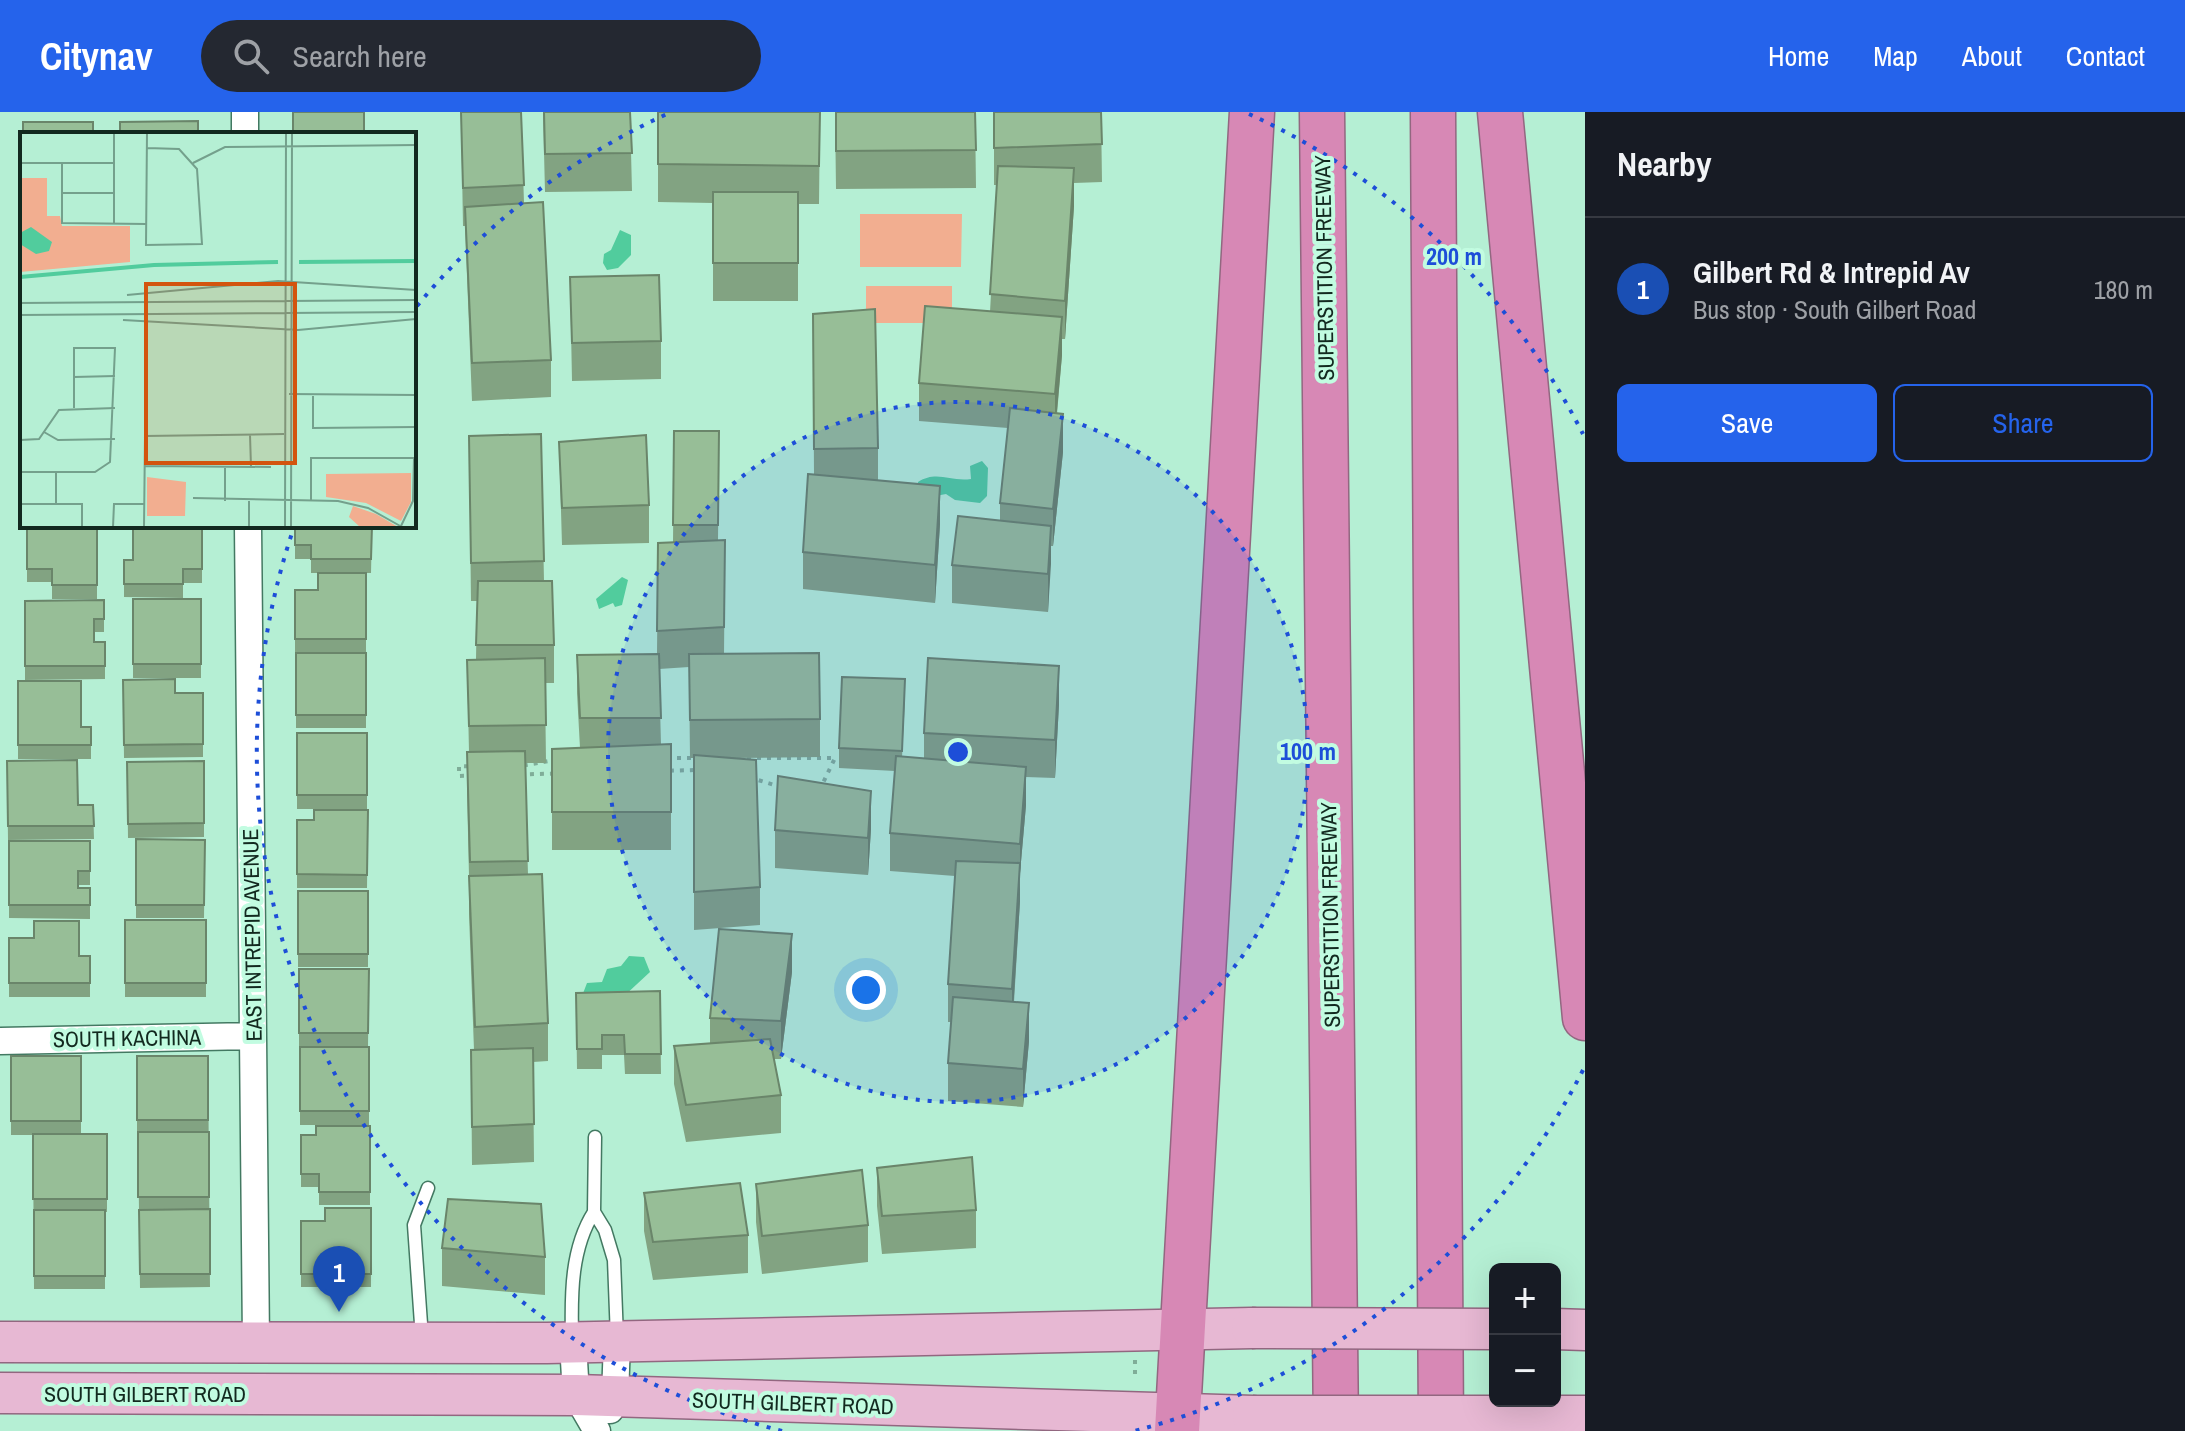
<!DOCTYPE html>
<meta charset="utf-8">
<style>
:root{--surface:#171b24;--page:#242831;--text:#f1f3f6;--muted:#9ea1a6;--line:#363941;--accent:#2563eb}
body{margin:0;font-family:"Archivo Narrow",sans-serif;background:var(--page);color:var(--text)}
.controls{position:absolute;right:24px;bottom:24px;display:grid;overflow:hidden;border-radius:12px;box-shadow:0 8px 32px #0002}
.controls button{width:72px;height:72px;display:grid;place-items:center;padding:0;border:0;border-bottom:2px solid var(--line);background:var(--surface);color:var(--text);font:40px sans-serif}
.you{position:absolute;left:866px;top:878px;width:28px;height:28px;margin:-20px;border:6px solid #fff;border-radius:50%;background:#1a73e8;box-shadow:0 0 0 12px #1a73e833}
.badge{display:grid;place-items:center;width:52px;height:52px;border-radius:50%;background:var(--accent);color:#fff;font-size:26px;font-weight:700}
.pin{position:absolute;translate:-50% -66px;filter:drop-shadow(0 2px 4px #0008)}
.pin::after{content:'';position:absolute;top:42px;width:28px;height:24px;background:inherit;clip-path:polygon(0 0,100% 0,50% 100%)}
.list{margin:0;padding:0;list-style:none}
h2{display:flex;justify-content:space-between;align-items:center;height:104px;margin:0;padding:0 32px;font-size:34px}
h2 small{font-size:26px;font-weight:400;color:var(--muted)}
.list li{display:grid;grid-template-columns:52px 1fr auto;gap:24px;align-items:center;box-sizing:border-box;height:144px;padding:0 32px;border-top:2px solid var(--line)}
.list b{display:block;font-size:30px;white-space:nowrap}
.list p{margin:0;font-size:26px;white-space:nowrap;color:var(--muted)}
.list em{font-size:26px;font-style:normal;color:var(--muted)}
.actions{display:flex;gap:16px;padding:24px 32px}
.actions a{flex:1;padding:18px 0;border:2px solid var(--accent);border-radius:12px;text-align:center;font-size:28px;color:var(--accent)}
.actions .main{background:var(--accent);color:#fff}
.icon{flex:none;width:44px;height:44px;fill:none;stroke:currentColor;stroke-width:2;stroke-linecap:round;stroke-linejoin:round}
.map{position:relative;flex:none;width:1585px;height:1319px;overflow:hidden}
header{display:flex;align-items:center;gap:48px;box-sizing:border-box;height:112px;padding:0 40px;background:var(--accent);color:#fff}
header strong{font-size:38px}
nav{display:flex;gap:44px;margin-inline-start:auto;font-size:28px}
.search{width:560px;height:72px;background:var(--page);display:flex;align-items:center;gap:20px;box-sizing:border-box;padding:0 28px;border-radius:44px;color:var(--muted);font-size:30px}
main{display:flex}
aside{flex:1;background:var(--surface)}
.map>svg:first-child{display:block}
.green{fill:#f2ae90}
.water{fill:#51cc9d}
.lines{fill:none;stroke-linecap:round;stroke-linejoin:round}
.lane-casing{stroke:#437962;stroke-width:15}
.street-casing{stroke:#437962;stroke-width:29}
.primary-casing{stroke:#926780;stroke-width:43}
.highway-casing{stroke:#926780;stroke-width:47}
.path{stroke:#7fad98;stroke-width:4;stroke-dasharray:4 6;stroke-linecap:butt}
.lane{stroke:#fff;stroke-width:12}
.street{stroke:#fff;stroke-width:26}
.primary{stroke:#e7b8d3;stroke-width:40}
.highway{stroke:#d788b5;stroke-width:44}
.primary-bridge-casing{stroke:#926780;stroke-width:43;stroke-linecap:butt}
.primary-bridge{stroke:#e7b8d3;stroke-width:40}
.wall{fill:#82a382}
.shaded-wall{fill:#6a856a}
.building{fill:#97be97;stroke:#6a856a;stroke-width:2}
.ring{fill:none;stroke:#1d4ed8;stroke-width:4;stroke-dasharray:4 8}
.labels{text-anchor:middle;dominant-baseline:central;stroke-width:8;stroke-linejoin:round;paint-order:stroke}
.street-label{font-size:22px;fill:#12291f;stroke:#c2fce1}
.inset-river{fill:none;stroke:#51cc9d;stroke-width:4}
.inset-road{fill:none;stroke:#74a08c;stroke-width:2}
.view{fill:#d3540e;fill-opacity:0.15;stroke:#d3540e;stroke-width:4}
.inset-edge{fill:none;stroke:#12291f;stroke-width:4}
.centre{fill:#1d4ed8;stroke:#c2fce1;stroke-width:4}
.ring-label{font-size:24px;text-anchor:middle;font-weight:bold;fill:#1d4ed8;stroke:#c2fce1;stroke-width:8;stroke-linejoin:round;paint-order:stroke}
</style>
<header>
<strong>Citynav</strong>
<div class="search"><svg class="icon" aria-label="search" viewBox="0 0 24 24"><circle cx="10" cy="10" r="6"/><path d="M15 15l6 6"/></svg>Search here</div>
<nav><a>Home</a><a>Map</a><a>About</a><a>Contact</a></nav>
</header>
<main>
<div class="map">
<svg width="1585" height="1319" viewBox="0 0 1585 1319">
<rect width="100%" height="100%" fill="#b5efd4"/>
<path class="green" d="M 860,102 L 962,102 L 961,155 L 860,155 Z
M 866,174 L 952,174 L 952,211 L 866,211 Z"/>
<path class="water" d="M 620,118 L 631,123 L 631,143 L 618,156 L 607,158 L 603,151 L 604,142 L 611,138 Z
M 982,349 L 988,356 L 987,384 L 980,391 L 955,388 L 946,382 L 930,385 L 918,381 L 918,370 C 937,358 950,370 971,367 L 970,354 Z
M 622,465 L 628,468 L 622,493 L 615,495 L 613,491 L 599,497 L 596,487 Z
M 629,844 L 644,845 L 650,860 L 623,885 L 582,884 L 587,871 L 602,870 L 607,857 L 621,854 Z"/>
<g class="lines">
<defs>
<path id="lane" d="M 595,1025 L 594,1100 L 605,1118 L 614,1148 L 617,1226
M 572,1224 C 571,1182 571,1136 594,1100
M 422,1226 L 414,1113 L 428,1076"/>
<path id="street" d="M 245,0 L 245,22
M 248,414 L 256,1231
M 0,929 L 253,924
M 573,1231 L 576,1283 L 597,1319
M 610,1298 L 615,1285 L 617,1229"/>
<path id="primary" d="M 1555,1217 L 1585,1218
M 0,1230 L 547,1231 L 1252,1216
M 0,1281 L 576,1283 L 1253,1304
M 1537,1304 L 1585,1304"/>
<path id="highway" d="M 1322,0 L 1336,1319
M 1433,0 L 1441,1319
M 1500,0 L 1585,906
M 1177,1319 L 1252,0"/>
</defs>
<use href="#lane" class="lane-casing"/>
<use href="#street" class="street-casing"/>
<use href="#primary" class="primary-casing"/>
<use href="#highway" class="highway-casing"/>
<path class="path" d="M 567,646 L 835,646 L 821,675 L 791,678 L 738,662 L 695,658 L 459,664 L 459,654 L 508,656 Z
M 1135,1248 L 1135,1262"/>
<use href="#lane" class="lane"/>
<use href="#street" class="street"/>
<use href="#primary" class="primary"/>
<use href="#highway" class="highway"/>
<defs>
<path id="primary-bridge" d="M 1252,1216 L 1495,1217
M 1253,1304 L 1537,1304"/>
</defs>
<use href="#primary-bridge" class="primary-bridge-casing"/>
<use href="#primary-bridge" class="primary-bridge"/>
</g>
<path class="wall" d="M 461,0 L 521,0 L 524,91 L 551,248 L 551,285 L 472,289 L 465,114 L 463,114 Z
M 543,0 L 630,0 L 632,79 L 545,80 Z
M 658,0 L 820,0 L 819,92 L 798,92 L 798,189 L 713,189 L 713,91 L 658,90 Z
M 835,0 L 975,0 L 976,76 L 836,77 Z
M 994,0 L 1101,0 L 1102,70 L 1074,71 L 1074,94 L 1065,227 L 1062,227 L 1062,243 L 1057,302 L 1063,340 L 1053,434 L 1051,434 L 1048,500 L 952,491 L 952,453 L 1000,408 L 1000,391 L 1008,316 L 919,309 L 919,271 L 990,200 L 997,73 L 994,73 Z
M 570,165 L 661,229 L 661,267 L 572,269 Z
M 813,202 L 878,336 L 878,368 L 940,412 L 935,491 L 803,477 L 803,440 L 814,362 Z
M 674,319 L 719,319 L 718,428 L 725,428 L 724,542 L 820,607 L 820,645 L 731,646 L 760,775 L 760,813 L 694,818 L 694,646 L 690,646 L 689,555 L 659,557 L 661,633 L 671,632 L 671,738 L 552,738 L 552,637 L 580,636 L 577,581 L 577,543 L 657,542 L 658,431 L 673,431 Z
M 541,322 L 544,469 L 554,533 L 554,571 L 545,571 L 546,651 L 525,651 L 528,763 L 548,911 L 548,949 L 533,950 L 534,1050 L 472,1053 L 471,938 L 474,938 L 469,802 L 469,764 L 467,678 L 467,640 L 469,640 L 467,548 L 476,547 L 477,489 L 471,489 L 469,324 Z
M 559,330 L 649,393 L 649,431 L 562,433 Z
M 27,414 L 97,414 L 97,487 L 52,487 L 52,470 L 27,470 Z
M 202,414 L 202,471 L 183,471 L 183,486 L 124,485 L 124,448 L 133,448 Z
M 295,414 L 372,414 L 371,461 L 311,461 L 311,447 L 295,447 Z
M 366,461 L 366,540 L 295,540 L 295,478 L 318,478 Z
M 133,487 L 201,487 L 201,566 L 133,566 Z
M 104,488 L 104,520 L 94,520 L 94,530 L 105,530 L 105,567 L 25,568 L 25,489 Z
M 296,541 L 366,541 L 366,616 L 296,616 Z
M 123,568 L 175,581 L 203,581 L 203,645 L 124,646 Z
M 18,569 L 81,615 L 91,615 L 91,647 L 18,647 Z
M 905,587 L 902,645 L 924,646 L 924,621 L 1059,592 L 1055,666 L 1026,665 L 1026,693 L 1020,761 L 1020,789 L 1014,890 L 1029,929 L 1023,995 L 948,989 L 948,951 L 951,910 L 948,910 L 948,872 L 955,764 L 890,759 L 890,721 L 895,659 L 839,656 L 839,636 Z
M 297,621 L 367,621 L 367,697 L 297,697 Z
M 7,649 L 78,693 L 93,693 L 94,727 L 8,728 Z
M 204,649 L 204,725 L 128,726 L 127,650 Z
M 368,698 L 367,776 L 297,776 L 297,708 L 314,708 Z
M 871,717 L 868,763 L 775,756 L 775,718 Z
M 136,727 L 205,728 L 204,806 L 136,806 Z
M 9,729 L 90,729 L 90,773 L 78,773 L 78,776 L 90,776 L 90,807 L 9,806 Z
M 298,779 L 368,779 L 368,855 L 298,855 Z
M 125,808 L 206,808 L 206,885 L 125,885 Z
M 9,826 L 79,844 L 90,844 L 90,885 L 9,885 Z
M 299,857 L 369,857 L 368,935 L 299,934 Z
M 792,860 L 781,947 L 774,947 L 781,983 L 781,1021 L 686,1030 L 674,972 L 674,934 L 710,931 L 710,906 Z
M 660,879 L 661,962 L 625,962 L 624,943 L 602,943 L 602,957 L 577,957 L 576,881 Z
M 300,935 L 369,935 L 369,1013 L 300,1013 Z
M 11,944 L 81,944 L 81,1022 L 107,1022 L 107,1100 L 105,1100 L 105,1177 L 34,1177 L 33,1023 L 11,1023 Z
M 137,944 L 208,944 L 210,1175 L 140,1176 L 138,1021 L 137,1021 Z
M 370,1014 L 370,1093 L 319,1093 L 319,1075 L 301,1075 L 301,1023 L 316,1023 Z
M 877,1056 L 976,1098 L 976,1136 L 882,1142 L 877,1094 Z
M 756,1072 L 868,1113 L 868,1150 L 762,1162 L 756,1110 Z
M 644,1081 L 748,1123 L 748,1161 L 653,1168 L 644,1119 Z
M 371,1096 L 371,1175 L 301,1175 L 301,1109 L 325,1109 Z
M 442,1136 L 545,1145 L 545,1183 L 442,1174 Z"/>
<path class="shaded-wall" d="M 1074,56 L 1074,94 L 1065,227 L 1065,189 Z
M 1062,205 L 1062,243 L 1055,320 L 1055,282 Z
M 1063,302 L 1063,340 L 1053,434 L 1053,397 Z
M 940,374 L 940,412 L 935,491 L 935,453 Z
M 1051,414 L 1051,452 L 1048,500 L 1048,462 Z
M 1059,554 L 1059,592 L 1055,666 L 1055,628 Z
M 1026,655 L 1026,693 L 1020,761 L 1020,789 L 1012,915 L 1012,877 L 1020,763 L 1020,732 Z
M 871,679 L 871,717 L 868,763 L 868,726 Z
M 792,822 L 792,860 L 781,947 L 781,909 Z
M 1029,891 L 1029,929 L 1023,995 L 1023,957 Z"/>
<path class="building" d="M 293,0 L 364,0 L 364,22 L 293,22 Z
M 461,0 L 521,0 L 524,73 L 463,76 Z
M 544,0 L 630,0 L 632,41 L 545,42 Z
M 658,0 L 820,0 L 819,54 L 658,52 Z
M 836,0 L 975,0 L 976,38 L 836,39 Z
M 994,0 L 1101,0 L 1102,32 L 994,36 Z
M 198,9 L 198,22 L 120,22 L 120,10 Z
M 23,10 L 93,10 L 93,22 L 23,22 Z
M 998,54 L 1074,56 L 1065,189 L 990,182 Z
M 713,80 L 798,80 L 798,151 L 713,151 Z
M 543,90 L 551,248 L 472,251 L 465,95 Z
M 659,163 L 661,229 L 572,231 L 570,165 Z
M 925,194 L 1062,205 L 1055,282 L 919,271 Z
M 875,197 L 878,336 L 814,337 L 813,202 Z
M 1010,296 L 1063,302 L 1053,397 L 1000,391 Z
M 674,319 L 719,319 L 718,413 L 673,413 Z
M 541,322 L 544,449 L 471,451 L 469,324 Z
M 646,323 L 649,393 L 562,396 L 559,330 Z
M 808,362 L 940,374 L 935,453 L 803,440 Z
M 958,404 L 1051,414 L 1048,462 L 952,453 Z
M 27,414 L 97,414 L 97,473 L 52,473 L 52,457 L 27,457 Z
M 133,414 L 202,414 L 202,457 L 183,457 L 183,472 L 124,472 L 124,448 L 133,448 Z
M 295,414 L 372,414 L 371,447 L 311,447 L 311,433 L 295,433 Z
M 725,428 L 724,515 L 657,519 L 658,431 Z
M 318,461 L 366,461 L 366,527 L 295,527 L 295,478 L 318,478 Z
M 478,469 L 552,469 L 554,533 L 476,533 Z
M 133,487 L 201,487 L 201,552 L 133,552 Z
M 104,488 L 104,507 L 94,507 L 94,530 L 105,530 L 105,554 L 25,554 L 25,489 Z
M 296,541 L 366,541 L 366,603 L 296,603 Z
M 819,541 L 820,607 L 690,608 L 689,542 Z
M 659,542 L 661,606 L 580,606 L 577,543 Z
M 545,546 L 546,613 L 469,614 L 467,548 Z
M 928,546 L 1059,554 L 1055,628 L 924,621 Z
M 842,565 L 905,567 L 902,639 L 839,636 Z
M 175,567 L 175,581 L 203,581 L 203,632 L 124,633 L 123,568 Z
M 18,569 L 81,569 L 81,615 L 91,615 L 91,633 L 18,633 Z
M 297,621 L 367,621 L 367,683 L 297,683 Z
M 671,632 L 671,700 L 552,700 L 552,637 Z
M 525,639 L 528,749 L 470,750 L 467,640 Z
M 694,643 L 756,648 L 760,775 L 694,780 Z
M 896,644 L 1026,655 L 1020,732 L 890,721 Z
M 77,648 L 78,693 L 93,693 L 94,714 L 8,714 L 7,649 Z
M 204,649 L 204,711 L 128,712 L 127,650 Z
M 778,664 L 871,679 L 868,726 L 775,718 Z
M 314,698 L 368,698 L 367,763 L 297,762 L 297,708 L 314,708 Z
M 136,727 L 205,728 L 204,793 L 136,793 Z
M 9,729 L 90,729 L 90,759 L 78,759 L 78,776 L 90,776 L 90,793 L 9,793 Z
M 956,749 L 1020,751 L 1012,877 L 948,872 Z
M 542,762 L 548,911 L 475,915 L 469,764 Z
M 298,779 L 368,779 L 368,842 L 298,842 Z
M 125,808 L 206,808 L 206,871 L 125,871 Z
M 34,809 L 79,809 L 79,844 L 90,844 L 90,871 L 9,871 L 9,826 L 34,826 Z
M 719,817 L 792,822 L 781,909 L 710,906 Z
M 299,857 L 369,857 L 368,921 L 299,921 Z
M 660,879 L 661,942 L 625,942 L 624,923 L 602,923 L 602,937 L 577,937 L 576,881 Z
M 953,885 L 1029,891 L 1023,957 L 948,951 Z
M 770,927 L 781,983 L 686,993 L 674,934 Z
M 300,935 L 369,935 L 369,999 L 300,999 Z
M 533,936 L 534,1012 L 472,1015 L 471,938 Z
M 11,944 L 81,944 L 81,1009 L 11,1009 Z
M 137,944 L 208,944 L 208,1008 L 137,1008 Z
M 316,1014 L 370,1014 L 370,1080 L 319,1080 L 319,1062 L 301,1062 L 301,1023 L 316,1023 Z
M 138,1020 L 209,1020 L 209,1085 L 138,1085 Z
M 33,1022 L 107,1022 L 107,1087 L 33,1087 Z
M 972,1045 L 976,1098 L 882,1104 L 877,1056 Z
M 862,1058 L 868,1113 L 762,1124 L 756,1072 Z
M 740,1071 L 748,1123 L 653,1130 L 644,1081 Z
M 448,1087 L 541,1092 L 545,1145 L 442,1136 Z
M 325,1096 L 371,1096 L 371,1162 L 301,1162 L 301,1109 L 325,1109 Z
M 210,1097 L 210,1162 L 140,1162 L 139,1098 Z
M 34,1098 L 105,1098 L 105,1164 L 34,1164 Z"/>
<circle cx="958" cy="640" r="350" fill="#1d4ed8" fill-opacity=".12"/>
<g class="ring">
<circle cx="958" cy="640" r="350"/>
<path d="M1583 958A701 701 0 0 1 1134 1319M782 1319A701 701 0 0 1 293 418M417 194A701 701 0 0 1 667 2M1249 2A701 701 0 0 1 1583 322"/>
</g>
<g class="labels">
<g class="street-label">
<text transform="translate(1324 156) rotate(-91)">SUPERSTITION FREEWAY</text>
<text transform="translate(1330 803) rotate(-91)">SUPERSTITION FREEWAY</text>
<text transform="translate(252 823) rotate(-91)">EAST INTREPID AVENUE</text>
<text transform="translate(127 926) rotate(-1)">SOUTH KACHINA</text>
<text x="145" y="1282">SOUTH GILBERT ROAD</text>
<text transform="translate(793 1291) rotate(2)">SOUTH GILBERT ROAD</text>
</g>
</g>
<g transform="translate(20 20)">
<rect width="396" height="396" fill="#b5efd4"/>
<path d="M 0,46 L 27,46 L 27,84 L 40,84 L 42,94 L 110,94 L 110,130 L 0,140 ZM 391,341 L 391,370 L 381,389 L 346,371 L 306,365 L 306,342 ZM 127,345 L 166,350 L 165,384 L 127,384 ZM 333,374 L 356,382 L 378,395 L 340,395 L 329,385 Z" fill="#f2ae90"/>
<path d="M 11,95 L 32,110 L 29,119 L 16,122 L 0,112 L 0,101 Z" fill="#51cc9d"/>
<path class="inset-river" d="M 279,130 L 396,129M 0,145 L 134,133 L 258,130"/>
<path class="inset-road" d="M 47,1 L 94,1M 94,1 L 94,92M 127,16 L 159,17 L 177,37 L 182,112 L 126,113 L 127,1M 0,31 L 94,31M 42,31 L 42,91 L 126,92M 173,31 L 205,15 L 396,13M 42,61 L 94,61M 107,163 L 258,149 L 396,158M 0,171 L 396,168M 0,183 L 396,180M 103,188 L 278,198 L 396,187M 54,245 L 95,244M 269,262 L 396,263M 293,264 L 293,296 L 396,295M 24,300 L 38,308 L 95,307M 230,303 L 231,335M 0,308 L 19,307 L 39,278 L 95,276M 125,334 L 251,335M 0,340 L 75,340 L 90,330 L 95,216 L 54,216 L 54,276M 36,340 L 36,372M 173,366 L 318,369 L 348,376 L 382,395M 291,368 L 291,326 L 394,326 L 393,369 L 381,394M 205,369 L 205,336M 0,372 L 62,372 L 62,395M 93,395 L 94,372 L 125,372M 124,395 L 125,304 L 264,302M 229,395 L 229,369M 265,395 L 266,1M 271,395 L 272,1"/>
<path class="view" d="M 126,152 L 275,152 L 275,331 L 126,331 Z"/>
<rect width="396" height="396" class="inset-edge"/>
</g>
<circle cx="958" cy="640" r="12" class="centre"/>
<g class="ring-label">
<text x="1454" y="153">200 m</text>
<text x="1308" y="648">100 m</text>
</g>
</svg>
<div class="controls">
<button>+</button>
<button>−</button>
</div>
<div class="you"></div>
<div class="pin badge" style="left:339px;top:1200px;background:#1a4fb4">1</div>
</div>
<aside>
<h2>Nearby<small></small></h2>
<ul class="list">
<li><span class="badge" style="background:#1a4fb4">1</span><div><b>Gilbert Rd &amp; Intrepid Av</b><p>Bus stop · South Gilbert Road</p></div><em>180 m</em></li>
</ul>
<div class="actions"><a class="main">Save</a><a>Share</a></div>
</aside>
</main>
